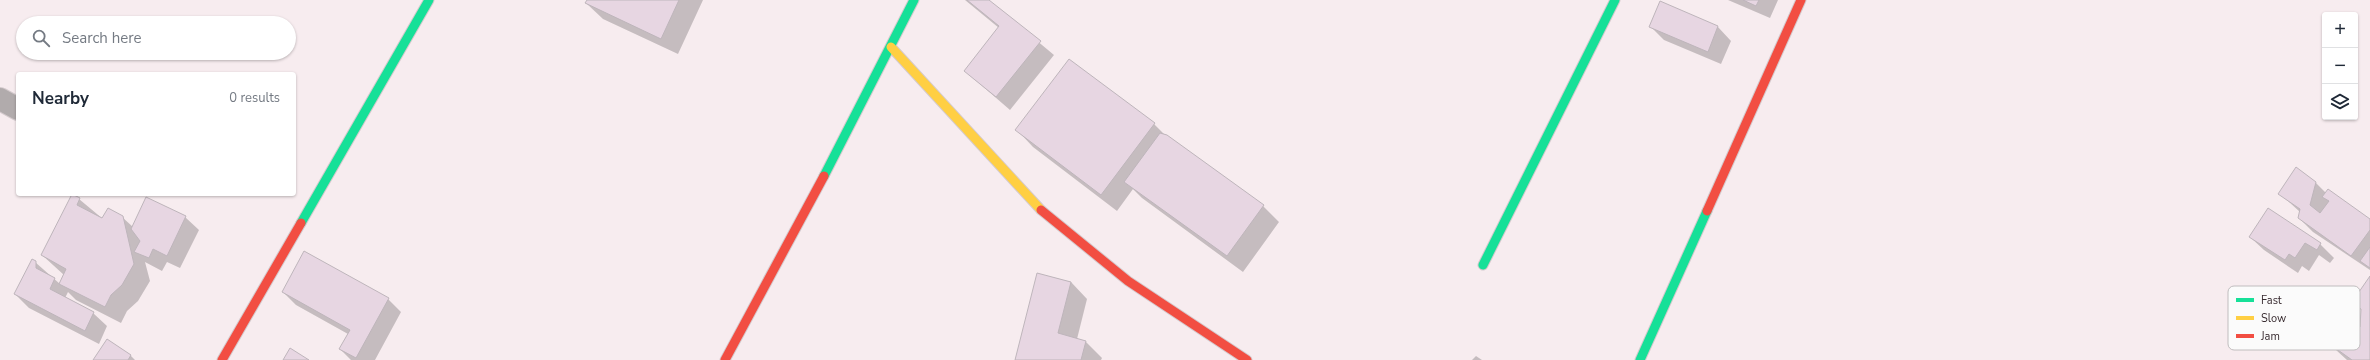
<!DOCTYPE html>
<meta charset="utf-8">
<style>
:root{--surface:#fff;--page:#f2f2f3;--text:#1f2937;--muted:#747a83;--line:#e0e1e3}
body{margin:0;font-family:"Nunito Sans",sans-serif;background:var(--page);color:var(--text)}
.controls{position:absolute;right:12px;top:12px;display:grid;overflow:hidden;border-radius:4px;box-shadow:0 1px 3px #0004}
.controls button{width:36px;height:36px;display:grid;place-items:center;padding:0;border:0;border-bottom:1px solid var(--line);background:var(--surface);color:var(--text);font:20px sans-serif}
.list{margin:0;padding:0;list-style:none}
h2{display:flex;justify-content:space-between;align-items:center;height:52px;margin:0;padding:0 16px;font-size:17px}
h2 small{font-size:13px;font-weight:400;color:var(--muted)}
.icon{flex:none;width:22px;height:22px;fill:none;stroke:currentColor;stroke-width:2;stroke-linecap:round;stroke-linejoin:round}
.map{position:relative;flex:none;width:2370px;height:360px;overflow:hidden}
.search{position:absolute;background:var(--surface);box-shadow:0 1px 3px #0004;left:16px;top:16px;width:280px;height:44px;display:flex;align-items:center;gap:10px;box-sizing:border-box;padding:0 14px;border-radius:22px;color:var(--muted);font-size:15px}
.panel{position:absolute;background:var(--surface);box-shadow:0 1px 3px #0004;left:16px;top:72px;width:280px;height:124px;border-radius:4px}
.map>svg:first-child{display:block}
.shadow{fill:#0003}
.building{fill:#e7d6e2;stroke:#beb5bb}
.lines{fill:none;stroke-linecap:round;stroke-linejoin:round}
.street-casing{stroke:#d4cacd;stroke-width:24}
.fast-casing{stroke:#d4cacd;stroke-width:11}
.slow-casing{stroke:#d4cacd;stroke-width:11}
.jam-casing{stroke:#d4cacd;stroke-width:11}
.street{stroke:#b1abac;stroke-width:22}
.fast{stroke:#16e098;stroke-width:9}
.slow{stroke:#ffcf43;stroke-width:9}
.jam{stroke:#f24e42;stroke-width:9}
.key{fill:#fbfbfb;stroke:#c0bdbe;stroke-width:1}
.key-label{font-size:11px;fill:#382b30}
</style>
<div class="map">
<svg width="2370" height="360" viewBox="0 0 2370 360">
<rect width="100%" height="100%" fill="#f7ecef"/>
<path class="shadow" d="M 588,0 L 703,0 L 678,54 L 603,19 L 586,3 Z
M 965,0 L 988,0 L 1054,55 L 1010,110 L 965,71 L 999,28 Z
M 1728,0 L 1778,0 L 1770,18 Z
M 1660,3 L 1718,27 L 1731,41 L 1721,64 L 1664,40 L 1650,26 Z
M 1069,60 L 1154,124 L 1166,136 L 1263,206 L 1279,222 L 1243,272 L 1142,198 L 1133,189 L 1117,211 L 1033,147 L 1017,130 Z
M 2316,183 L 2326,193 L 2370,220 L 2370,270 L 2313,232 L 2299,218 L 2300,212 L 2279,193 Z
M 79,199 L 103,219 L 122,217 L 133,227 L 185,217 L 199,230 L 180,268 L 167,262 L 162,271 L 145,262 L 150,281 L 138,301 L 127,311 L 121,323 L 76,300 L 68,292 L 65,298 L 93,313 L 107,326 L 99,344 L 29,308 L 15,294 L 35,262 L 60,284 L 64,275 L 42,255 Z
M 2250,237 L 2320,244 L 2334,258 L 2330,263 L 2319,255 L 2309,271 L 2302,266 L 2298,273 L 2264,250 Z
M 1038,274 L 1071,282 L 1087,299 L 1077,339 L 1086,342 L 1102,358 L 1101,360 L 1016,360 Z
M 2370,278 L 2370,360 L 2347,360 L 2325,340 L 2361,329 L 2362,311 L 2353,302 Z
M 283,292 L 388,299 L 401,312 L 375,360 L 351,360 L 340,349 L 348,334 L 296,305 Z
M 107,341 L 131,356 L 135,360 L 95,360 Z
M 1476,356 L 1482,360 L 1472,360 Z"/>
<path class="building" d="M 587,0 L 679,0 L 661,39 L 585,3 Z
M 967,0 L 989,0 L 1041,41 L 996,97 L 964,71 L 999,26 Z
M 1743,0 L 1759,0 L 1756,6 Z
M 1660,1 L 1718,26 L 1708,52 L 1649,27 Z
M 1069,59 L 1155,123 L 1101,195 L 1015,130 Z
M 1160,133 L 1167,135 L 1264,205 L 1227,256 L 1124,182 Z
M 2296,167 L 2316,182 L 2310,205 L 2320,213 L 2329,201 L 2322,197 L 2328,189 L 2370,219 L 2370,230 L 2351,256 L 2298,218 L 2300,209 L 2278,194 Z
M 72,194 L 80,198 L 77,205 L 102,218 L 108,208 L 123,216 L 134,264 L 122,285 L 111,295 L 105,307 L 59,284 L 66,269 L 41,255 Z
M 146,197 L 186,216 L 167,256 L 153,249 L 149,258 L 134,252 L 140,241 L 131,229 Z
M 2268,208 L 2321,243 L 2317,250 L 2305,243 L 2295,258 L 2289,254 L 2285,260 L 2249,237 Z
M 2370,247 L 2370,268 L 2360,261 Z
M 304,251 L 389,298 L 356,358 L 339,349 L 350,330 L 282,292 Z
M 32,259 L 36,261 L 36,268 L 55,278 L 50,289 L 94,312 L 85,331 L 14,294 Z
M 1037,273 L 1071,282 L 1058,333 L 1086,341 L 1081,360 L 1015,360 Z
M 2370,276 L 2370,360 L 2352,360 L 2324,340 L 2343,314 L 2360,327 L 2361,309 L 2352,302 Z
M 107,339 L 131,355 L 128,360 L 93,360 Z
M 290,348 L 309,360 L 283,360 Z"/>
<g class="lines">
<defs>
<path id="street" d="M 0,99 L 18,109"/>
<path id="fast" d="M 824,176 L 914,0
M 301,223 L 429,0
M 1483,265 L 1615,0
M 1640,360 L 1707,211"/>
<path id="slow" d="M 891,47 L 1041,210"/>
<path id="jam" d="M 1041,210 L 1128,281 L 1247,360
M 1707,211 L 1801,0
M 222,360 L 301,223
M 725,360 L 824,176"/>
</defs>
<use href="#street" class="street-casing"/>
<use href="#fast" class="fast-casing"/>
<use href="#slow" class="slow-casing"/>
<use href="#jam" class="jam-casing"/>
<use href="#street" class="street"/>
<use href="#fast" class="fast"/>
<use href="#slow" class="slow"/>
<use href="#jam" class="jam"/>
</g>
<rect x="2228" y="286" width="132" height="64" rx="6" class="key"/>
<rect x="2236" y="298" width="18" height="4" fill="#16e098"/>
<rect x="2236" y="316" width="18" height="4" fill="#ffcf43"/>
<rect x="2236" y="334" width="18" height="4" fill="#f24e42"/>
<g class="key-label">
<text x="2261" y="304">Fast</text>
<text x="2261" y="322">Slow</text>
<text x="2261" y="340">Jam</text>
</g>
</svg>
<div class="controls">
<button>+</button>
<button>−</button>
<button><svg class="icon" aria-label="layers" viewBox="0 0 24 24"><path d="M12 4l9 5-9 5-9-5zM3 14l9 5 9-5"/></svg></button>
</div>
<div class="search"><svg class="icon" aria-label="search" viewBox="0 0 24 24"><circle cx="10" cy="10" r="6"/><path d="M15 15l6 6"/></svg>Search here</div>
<section class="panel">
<h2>Nearby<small>0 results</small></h2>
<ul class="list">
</ul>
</section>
</div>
